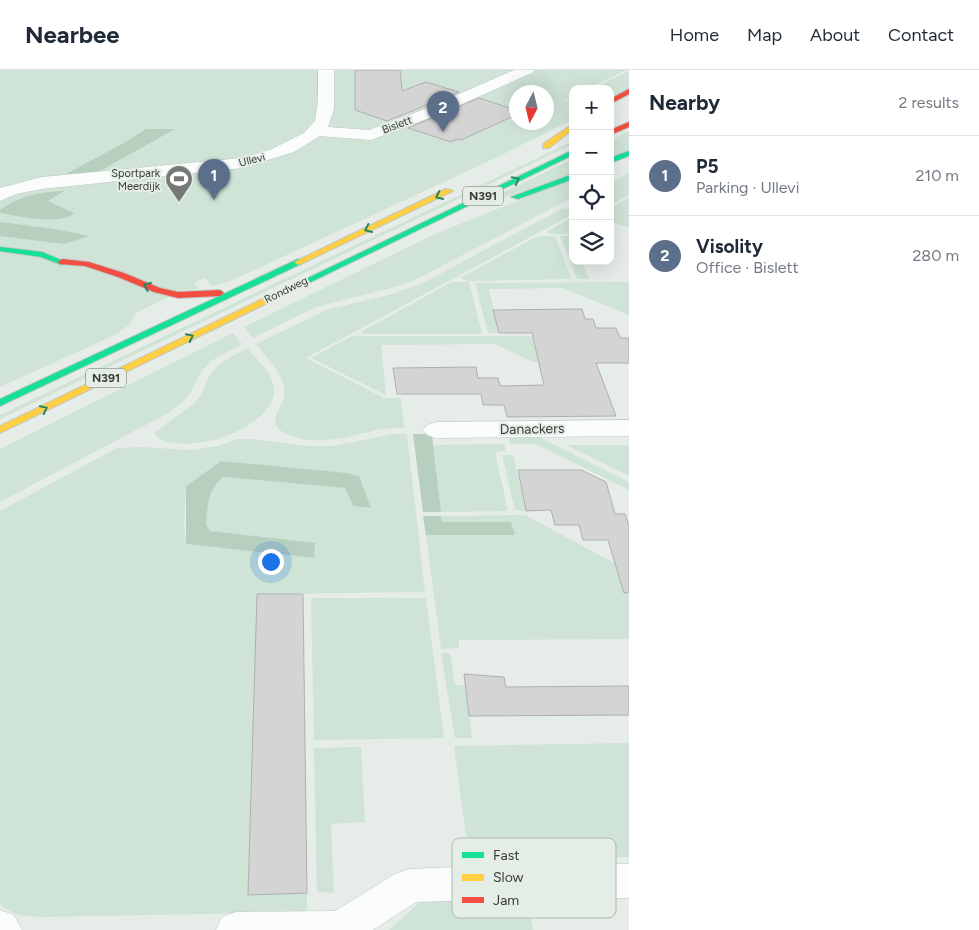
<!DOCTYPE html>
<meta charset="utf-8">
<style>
:root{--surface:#fff;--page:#f6f6f7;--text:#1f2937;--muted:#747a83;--line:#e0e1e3;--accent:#7c3aed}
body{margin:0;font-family:Figtree,sans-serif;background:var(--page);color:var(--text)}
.controls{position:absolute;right:15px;top:15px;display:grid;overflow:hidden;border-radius:10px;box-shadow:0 5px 20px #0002}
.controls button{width:45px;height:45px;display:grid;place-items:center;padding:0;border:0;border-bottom:1px solid var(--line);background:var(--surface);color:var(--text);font:25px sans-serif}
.compass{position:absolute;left:509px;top:15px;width:45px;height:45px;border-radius:50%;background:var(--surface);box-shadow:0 5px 20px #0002;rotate:187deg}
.you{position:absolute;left:270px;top:491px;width:18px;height:18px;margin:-12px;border:4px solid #fff;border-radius:50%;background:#1a73e8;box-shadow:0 0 0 8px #1a73e833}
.badge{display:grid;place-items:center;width:32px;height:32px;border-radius:50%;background:var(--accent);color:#fff;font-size:16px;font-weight:700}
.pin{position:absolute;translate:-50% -41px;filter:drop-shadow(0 1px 2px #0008)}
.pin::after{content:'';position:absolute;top:26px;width:18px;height:15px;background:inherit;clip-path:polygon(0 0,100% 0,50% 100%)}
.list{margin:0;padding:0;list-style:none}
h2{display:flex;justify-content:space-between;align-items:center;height:65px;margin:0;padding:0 20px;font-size:21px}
h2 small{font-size:16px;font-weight:400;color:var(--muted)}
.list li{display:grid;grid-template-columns:32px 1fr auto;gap:15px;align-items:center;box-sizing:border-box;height:80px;padding:0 20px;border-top:1px solid var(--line)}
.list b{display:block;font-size:19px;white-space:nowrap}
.list p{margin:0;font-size:16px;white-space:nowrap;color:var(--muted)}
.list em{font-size:16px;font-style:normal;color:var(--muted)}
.icon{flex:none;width:28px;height:28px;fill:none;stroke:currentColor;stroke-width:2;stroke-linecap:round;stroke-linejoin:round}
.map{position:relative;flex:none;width:629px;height:860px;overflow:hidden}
header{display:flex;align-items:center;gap:30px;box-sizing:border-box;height:70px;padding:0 25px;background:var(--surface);border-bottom:1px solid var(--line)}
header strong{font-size:24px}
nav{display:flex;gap:28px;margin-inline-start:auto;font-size:18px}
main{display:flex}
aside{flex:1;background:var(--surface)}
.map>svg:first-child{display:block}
.green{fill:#cfe3d6;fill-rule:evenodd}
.forest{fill:#b7cfbf}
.building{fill:#d3d4d3;stroke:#aeb0af}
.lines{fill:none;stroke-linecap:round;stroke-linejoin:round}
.street-casing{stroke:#c3c7c5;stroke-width:1}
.fast-casing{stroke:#c3c7c5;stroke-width:2}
.slow-casing{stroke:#c3c7c5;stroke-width:2}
.jam-casing{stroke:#c3c7c5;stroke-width:2}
.street{fill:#fbfcfc;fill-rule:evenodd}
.fast{fill:#16e098;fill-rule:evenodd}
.slow{fill:#ffcf43;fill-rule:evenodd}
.jam{fill:#f24e42;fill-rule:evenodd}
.oneway{stroke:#288563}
.labels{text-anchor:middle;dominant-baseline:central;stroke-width:4;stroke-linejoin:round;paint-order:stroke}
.far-street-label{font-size:11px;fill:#373b38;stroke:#e4eee7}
.far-poi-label{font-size:11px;fill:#373b38;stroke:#e4eee7;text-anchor:end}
.shield{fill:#e4eee7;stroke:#6b716c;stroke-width:1}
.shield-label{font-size:12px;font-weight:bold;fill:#373b38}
.street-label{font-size:14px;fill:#373b38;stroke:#e4eee7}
.key{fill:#e4eee7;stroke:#b0b8b2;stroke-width:1}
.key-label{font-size:14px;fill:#373b38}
</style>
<header>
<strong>Nearbee</strong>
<nav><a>Home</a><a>Map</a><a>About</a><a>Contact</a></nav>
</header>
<main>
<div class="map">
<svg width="629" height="860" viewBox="0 0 629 860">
<rect width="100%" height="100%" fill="#e6ece8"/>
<path class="green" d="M 0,0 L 626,0 L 588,19 L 573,19 L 573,26 L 557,34 L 573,28 L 573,49 L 566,53 L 489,91 L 233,210 L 212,217 L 205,208 L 194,213 L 199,219 L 182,220 L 136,243 L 130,254 L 117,264 L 0,317 ZM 516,22 L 546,22 L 546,52 L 516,52 Z
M 629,1 L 629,18 L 610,28 L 610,19 L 592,19 Z
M 629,61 L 629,80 L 610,88 L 610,71 Z
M 573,71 L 573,74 L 0,349 L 0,345 Z
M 573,89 L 573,103 L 481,136 L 477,135 Z
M 629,103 L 629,125 L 610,135 L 610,113 Z
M 573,109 L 573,127 L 421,207 L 399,216 L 316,237 L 253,268 L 244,257 L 435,164 Z
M 629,128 L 629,158 L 610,151 L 610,138 Z
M 563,138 L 573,141 L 573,144 L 306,288 L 384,328 L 401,328 L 404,358 C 395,358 386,358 377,360 C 348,367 317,377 287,364 C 281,362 276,358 275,351 C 275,343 281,337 283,330 C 290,309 268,289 256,274 L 329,239 L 389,225 L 421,214 Z
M 573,147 L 573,164 L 552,164 L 546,162 Z
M 541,166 L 555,166 L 571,209 L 469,211 L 460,208 L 536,167 Z
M 560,166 L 573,166 L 573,191 L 581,191 L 589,209 L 577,209 Z
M 452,212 L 469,212 L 482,264 L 363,264 L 361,262 Z
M 629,212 L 629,245 L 563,218 L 489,219 L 499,263 L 488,263 L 475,213 Z
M 233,263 L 242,274 L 211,291 L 200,303 L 189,326 L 170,342 L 0,432 L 0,379 Z
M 352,266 L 557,266 L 618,293 L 533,292 L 495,274 L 381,275 L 386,325 L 311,288 Z
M 247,278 C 257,290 274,304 274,320 C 274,360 183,388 156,366 L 155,362 L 192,335 L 201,326 L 208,308 L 219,294 Z
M 393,364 L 407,364 L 425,522 L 257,524 L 248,824 L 307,823 L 307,842 L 41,847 C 23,846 14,846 0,834 L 0,441 L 117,378 L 139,377 L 192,380 L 218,376 L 237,369 L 252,369 L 307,376 L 334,376 ZM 221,391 L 348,403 L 359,406 L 371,438 L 353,436 L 345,418 L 223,407 C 208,419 207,437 205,455 L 210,461 L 314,488 L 186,474 L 184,454 L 186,416 Z
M 539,367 L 629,412 L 629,420 L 536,374 L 512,374 L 511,376 L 509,368 Z
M 504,374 L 506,381 L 495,382 L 508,441 L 441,442 L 434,375 Z
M 566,375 L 629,375 L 629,406 Z
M 502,385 L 513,385 L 526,441 L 515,440 Z
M 525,445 L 629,501 L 629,569 L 459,570 L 459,578 L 441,579 L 426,465 L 514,465 L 511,452 L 442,452 L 441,446 Z
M 311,528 L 426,528 L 444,668 L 314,670 Z
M 441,583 L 450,583 L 455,615 L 465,615 L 472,668 L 455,668 Z
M 629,673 L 629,787 L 469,788 L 454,676 Z
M 361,677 L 365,752 L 331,754 L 334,823 L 317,822 L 314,678 Z
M 527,828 L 533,860 L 389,860 L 421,831 Z"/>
<path class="forest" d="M 146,59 L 175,59 L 98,102 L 64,105 L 124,73 Z
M 60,121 L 64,121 L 48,131 L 74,143 C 61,156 17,146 0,143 L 0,140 C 19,126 37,123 60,121 Z
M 0,152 L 55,159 L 89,166 L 64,174 L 0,166 Z
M 413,364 L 432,364 L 441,442 L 423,442 Z
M 221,391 L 348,403 L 359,406 L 371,438 L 353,436 L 345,418 L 223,407 C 208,419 207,437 206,455 L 210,461 L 315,473 L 314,488 L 186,474 L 186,416 Z
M 423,446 L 441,446 L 442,452 L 511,452 L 515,465 L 426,465 Z"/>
<path class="building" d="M 355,0 L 400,0 L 402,21 L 426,12 L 459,22 L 387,51 L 355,40 Z
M 479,28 L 516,40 L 516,45 L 461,70 L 458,69 L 451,72 L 408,58 Z
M 582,239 L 585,249 L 593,249 L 596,258 L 616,258 L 620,268 L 629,268 L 629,293 L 596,293 L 616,346 L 507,347 L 504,335 L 483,335 L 481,324 L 397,324 L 393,298 L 476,297 L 478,308 L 498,308 L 500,316 L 544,315 L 532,263 L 499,263 L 493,240 Z
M 518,400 L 581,400 L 606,412 L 615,444 L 625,444 L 629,456 L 629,522 L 624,523 L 608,470 L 583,470 L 579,455 L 555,455 L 551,440 L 526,441 Z
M 257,524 L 303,524 L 307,823 L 248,825 Z
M 464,604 L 504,607 L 506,617 L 629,616 L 629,645 L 469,646 Z"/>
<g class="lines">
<defs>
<path id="street" d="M 318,0 L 334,0 L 334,39 L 328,57 L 369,60 L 425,39 L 514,0 L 535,0 L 532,3 L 437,45 L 371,70 L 320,66 L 294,82 L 242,98 L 42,119 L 16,124 L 0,131 L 0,118 L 42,107 L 242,88 L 270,80 L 304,63 L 315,51 L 318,32 Z
M 629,350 L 629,366 L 436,368 L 427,365 L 423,360 L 427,355 L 436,352 Z
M 530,794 L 629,794 L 629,828 L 530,828 L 416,832 L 373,860 L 216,860 L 222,847 L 236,842 L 335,841 L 395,804 L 409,799 Z
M 0,840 L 14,845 L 22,860 L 0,860 Z"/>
<path id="fast" d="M 573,80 L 573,85 L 286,224 L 283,225 L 279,222 Z
M 629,81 L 629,86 L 610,93 L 610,88 Z
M 573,104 L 573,109 L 518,129 L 511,127 Z
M 0,177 L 42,182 L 66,192 L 62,195 L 41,187 L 0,181 Z
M 298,189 L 301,190 L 301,194 L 0,336 L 0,329 Z"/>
<path id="slow" d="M 573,54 L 573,59 L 549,78 L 543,78 L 543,74 Z
M 446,119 L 453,121 L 301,194 L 298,195 L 294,192 Z
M 283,219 L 286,220 L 286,224 L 0,363 L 0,356 Z"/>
<path id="jam" d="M 629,19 L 629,24 L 610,34 L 610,29 Z
M 629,52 L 629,57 L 610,65 L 610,60 Z
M 62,189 L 89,192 L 124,203 L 160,218 L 178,222 L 220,220 L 224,223 L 220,226 L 178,228 L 154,222 L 118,207 L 85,196 L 59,194 L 58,192 Z"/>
</defs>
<use href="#street" class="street-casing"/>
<use href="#fast" class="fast-casing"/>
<use href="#slow" class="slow-casing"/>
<use href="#jam" class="jam-casing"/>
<use href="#street" class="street"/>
<use href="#fast" class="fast"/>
<use href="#slow" class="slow"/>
<use href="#jam" class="jam"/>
</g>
<defs><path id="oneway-chevron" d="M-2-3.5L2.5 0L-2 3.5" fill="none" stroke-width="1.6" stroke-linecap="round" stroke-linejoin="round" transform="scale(1.25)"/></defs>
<g class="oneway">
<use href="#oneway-chevron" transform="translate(516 110) rotate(-26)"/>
<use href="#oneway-chevron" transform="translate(439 126) rotate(155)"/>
<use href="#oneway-chevron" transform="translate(368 159) rotate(155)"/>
<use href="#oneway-chevron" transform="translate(147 216) rotate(-158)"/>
<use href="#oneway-chevron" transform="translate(190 267) rotate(-26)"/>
<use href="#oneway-chevron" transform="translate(44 339) rotate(-26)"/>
</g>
<defs>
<symbol id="stadium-pin" viewBox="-11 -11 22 30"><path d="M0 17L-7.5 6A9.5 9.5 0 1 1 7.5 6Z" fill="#747976" stroke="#e4eee7"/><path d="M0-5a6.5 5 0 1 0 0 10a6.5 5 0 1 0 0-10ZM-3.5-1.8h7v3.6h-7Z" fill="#fff"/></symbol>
</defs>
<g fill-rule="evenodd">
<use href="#stadium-pin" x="163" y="93" width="32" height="43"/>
</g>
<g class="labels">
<g class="far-street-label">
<text transform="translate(397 55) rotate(-21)">Bislett</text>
<text transform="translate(252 90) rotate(-14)">Ullevi</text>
<text transform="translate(286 220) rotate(-26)">Rondweg</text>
</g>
<g class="far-poi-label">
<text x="160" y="103">Sportpark<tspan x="160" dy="13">Meerdijk</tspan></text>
</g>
<g class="shield">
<rect x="463" y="116.5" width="40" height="19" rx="4"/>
<rect x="86" y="298.5" width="40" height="19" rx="4"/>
</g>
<g class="shield-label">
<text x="483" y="126">N391</text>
<text x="106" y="308">N391</text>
</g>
<g class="street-label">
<text transform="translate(532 359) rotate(-1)">Danackers</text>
</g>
</g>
<rect x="452" y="768" width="164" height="80" rx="8" class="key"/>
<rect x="462" y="782" width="22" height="6" fill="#16e098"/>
<rect x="462" y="804" width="22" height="7" fill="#ffcf43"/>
<rect x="462" y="827" width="22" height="6" fill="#f24e42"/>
<g class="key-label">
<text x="493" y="790">Fast</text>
<text x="493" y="812">Slow</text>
<text x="493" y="835">Jam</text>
</g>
</svg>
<div class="controls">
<button>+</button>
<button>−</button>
<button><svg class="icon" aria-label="locate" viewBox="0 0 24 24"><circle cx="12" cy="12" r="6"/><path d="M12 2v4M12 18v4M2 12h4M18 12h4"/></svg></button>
<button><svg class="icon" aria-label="layers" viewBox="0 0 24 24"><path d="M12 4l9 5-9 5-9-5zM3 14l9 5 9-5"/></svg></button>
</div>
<svg class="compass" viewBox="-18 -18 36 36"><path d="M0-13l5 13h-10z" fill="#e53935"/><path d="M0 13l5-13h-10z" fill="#747a83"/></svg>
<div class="you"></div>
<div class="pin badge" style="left:214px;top:130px;background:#5c6f8a">1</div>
<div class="pin badge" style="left:443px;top:62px;background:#5c6f8a">2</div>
</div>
<aside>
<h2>Nearby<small>2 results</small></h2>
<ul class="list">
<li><span class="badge" style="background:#5c6f8a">1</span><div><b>P5</b><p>Parking · Ullevi</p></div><em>210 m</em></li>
<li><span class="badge" style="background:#5c6f8a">2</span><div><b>Visolity</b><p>Office · Bislett</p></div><em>280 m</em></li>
</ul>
</aside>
</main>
